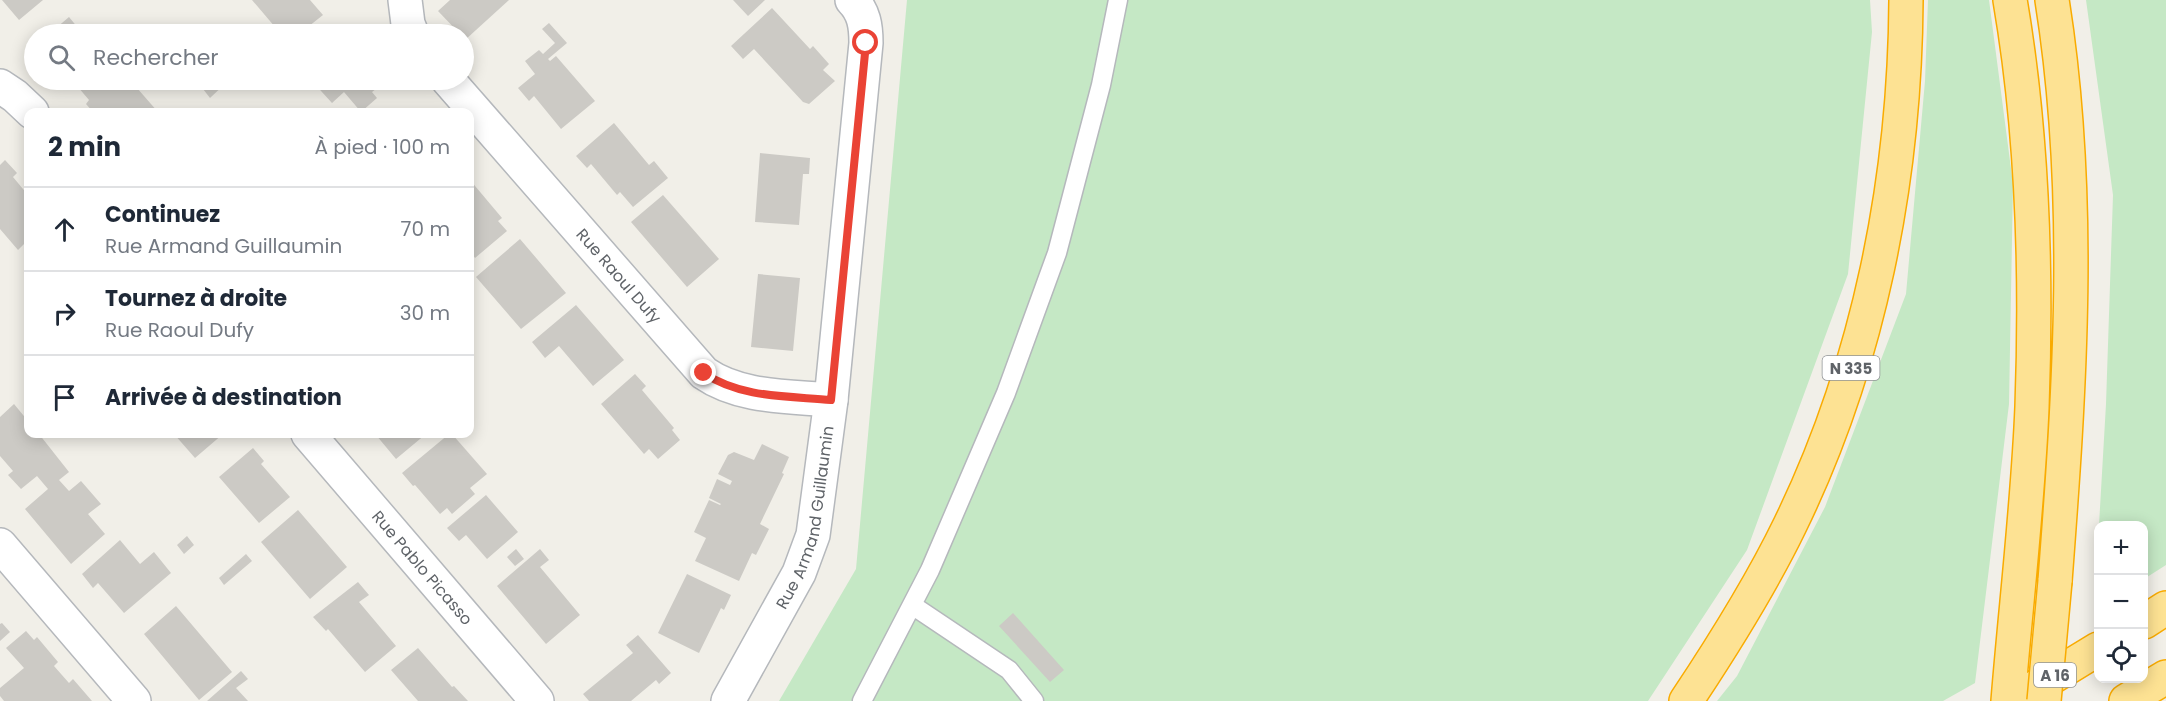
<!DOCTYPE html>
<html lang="fr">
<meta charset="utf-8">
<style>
:root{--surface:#fff;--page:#f2f2f3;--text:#1f2937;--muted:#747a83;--line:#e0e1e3}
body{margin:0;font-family:Poppins,sans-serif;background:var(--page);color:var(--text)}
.controls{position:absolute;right:18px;bottom:18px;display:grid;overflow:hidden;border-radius:12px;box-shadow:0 3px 15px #0003}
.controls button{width:54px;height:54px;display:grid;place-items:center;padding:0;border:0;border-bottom:2px solid var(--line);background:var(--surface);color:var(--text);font:30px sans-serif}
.stop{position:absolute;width:18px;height:18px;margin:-14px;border:4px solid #ea4335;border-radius:50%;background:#fff}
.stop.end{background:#ea4335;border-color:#fff;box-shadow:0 2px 6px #0008}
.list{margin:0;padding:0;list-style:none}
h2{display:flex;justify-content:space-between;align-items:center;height:78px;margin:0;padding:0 24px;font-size:26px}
h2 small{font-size:20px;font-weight:400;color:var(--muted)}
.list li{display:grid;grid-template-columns:39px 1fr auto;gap:18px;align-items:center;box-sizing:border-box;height:84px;padding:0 24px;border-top:2px solid var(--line)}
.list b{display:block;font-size:22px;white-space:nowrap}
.list p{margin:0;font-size:20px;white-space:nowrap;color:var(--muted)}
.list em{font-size:20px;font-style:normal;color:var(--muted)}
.icon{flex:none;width:33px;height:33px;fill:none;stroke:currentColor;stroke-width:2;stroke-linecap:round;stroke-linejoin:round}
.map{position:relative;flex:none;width:2166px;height:701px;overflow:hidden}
.search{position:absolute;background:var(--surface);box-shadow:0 3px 15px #0003;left:24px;top:24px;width:450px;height:66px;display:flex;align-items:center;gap:15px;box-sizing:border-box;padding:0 21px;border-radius:33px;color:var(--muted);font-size:22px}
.panel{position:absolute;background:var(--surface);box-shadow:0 3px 15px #0003;left:24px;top:108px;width:450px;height:330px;border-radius:12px}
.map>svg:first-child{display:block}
.green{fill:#c5e8c5}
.building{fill:#cccac5}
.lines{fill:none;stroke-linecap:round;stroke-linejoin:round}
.service-casing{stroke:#b5b8bc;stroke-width:21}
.minor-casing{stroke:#b5b8bc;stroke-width:36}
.motorway-casing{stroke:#f9ab00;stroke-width:36}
.service{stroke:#fff;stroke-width:18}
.minor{stroke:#fff;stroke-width:33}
.motorway{stroke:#fde293;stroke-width:33}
.motorway-bridge-casing{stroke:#f9ab00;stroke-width:36;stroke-linecap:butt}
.motorway-bridge{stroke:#fde293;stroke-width:33}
.route{stroke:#ea4335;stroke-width:8}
.labels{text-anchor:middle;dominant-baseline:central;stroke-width:6;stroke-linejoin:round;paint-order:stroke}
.shield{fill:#fff;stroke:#8f9295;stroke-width:1.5}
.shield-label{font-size:15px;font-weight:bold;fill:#5f6368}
.street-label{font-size:16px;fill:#5f6368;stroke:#fff}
</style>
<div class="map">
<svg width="2166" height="701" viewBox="0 0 2166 701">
<rect width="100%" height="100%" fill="#f1efe8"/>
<path class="green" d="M 907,0 L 1870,0 L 1872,32 L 1848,274 L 1747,550 L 1648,701 L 779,701 L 856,569 Z
M 1928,0 L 1989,0 L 2013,184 L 2009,404 L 1975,683 L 1943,701 L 1717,701 L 1737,676 L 1825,507 L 1906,294 L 1925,81 Z
M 2086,0 L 2166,0 L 2166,565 L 2144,579 L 2144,526 L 2099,525 L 2106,404 L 2113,195 Z
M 2098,530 L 2098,605 L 2094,608 Z"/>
<path class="building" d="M 2,0 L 43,0 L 19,20 Z
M 252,0 L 310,0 L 323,15 L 299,34 L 281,34 Z
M 450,0 L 509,0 L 465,40 L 464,34 L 460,34 L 438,11 Z
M 733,0 L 765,0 L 748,16 Z
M 772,8 L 810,49 L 813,46 L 829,64 L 823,70 L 835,81 L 809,104 L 803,102 L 754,49 L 743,59 L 731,46 Z
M 69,17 L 83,34 L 49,34 Z
M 549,23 L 567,43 L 548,59 L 550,61 L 556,56 L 595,101 L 561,129 L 534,96 L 529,101 L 518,88 L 535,74 L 525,61 L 539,50 L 543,54 L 555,43 L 542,29 Z
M 339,27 L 346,34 L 330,34 Z
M 72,80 L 130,80 L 158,112 L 93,112 L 86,104 L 89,100 Z
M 203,80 L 225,80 L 227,82 L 210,98 L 203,89 Z
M 311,80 L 384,80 L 386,81 L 372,92 L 377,98 L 361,112 L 344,92 L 332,103 Z
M 614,123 L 649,165 L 654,161 L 668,178 L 633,207 L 620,192 L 617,195 L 591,164 L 587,168 L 576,156 Z
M 760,153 L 810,158 L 809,174 L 803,174 L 799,225 L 755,222 Z
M 5,160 L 17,173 L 13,177 L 28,195 L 28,240 L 18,250 L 0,229 L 0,165 Z
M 470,180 L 502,218 L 498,221 L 507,231 L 475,258 L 470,251 Z
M 663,195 L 719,259 L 687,287 L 631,222 Z
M 520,239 L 566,293 L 521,329 L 476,277 Z
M 758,274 L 800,278 L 793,351 L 751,347 Z
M 576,305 L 624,360 L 593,386 L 559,346 L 545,358 L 532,342 Z
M 635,374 L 646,386 L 642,390 L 674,428 L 672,430 L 680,440 L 658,459 L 649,449 L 644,454 L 601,404 Z
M 14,404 L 28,421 L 28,434 L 39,434 L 69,472 L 59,480 L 69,491 L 81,481 L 101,504 L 88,514 L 105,534 L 71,564 L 25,509 L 48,489 L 37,476 L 21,489 L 8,475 L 13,471 L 0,456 L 0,417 Z
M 174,434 L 223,434 L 195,458 Z
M 368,434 L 426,434 L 396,459 L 376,435 L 372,438 Z
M 449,434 L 452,434 L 487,474 L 470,488 L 475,494 L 452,514 L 447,508 L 440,514 L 415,485 L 413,486 L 402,473 Z
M 762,444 L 789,457 L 782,473 L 784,474 L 760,524 L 769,529 L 756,555 L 752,553 L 739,581 L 695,561 L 706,538 L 694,532 L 709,500 L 720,505 L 721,504 L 709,498 L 717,479 L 730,485 L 732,481 L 718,474 L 728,455 L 734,452 L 754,460 Z
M 253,448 L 264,461 L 261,464 L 290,497 L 259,523 L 219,477 Z
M 486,495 L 518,532 L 487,559 L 466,535 L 459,541 L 447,528 Z
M 298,510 L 347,567 L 310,599 L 261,542 Z
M 187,536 L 194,545 L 184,554 L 177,545 Z
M 120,540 L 140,564 L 154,552 L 171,573 L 124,613 L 98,583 L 93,588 L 82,574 Z
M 516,549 L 524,559 L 515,566 L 507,557 Z
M 540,549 L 549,560 L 540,567 L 580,615 L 546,644 L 497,586 Z
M 246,554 L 252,561 L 224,585 L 219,578 Z
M 687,574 L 731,595 L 724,610 L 721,608 L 699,653 L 658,633 Z
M 358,582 L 369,595 L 359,602 L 396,646 L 365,672 L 328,629 L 326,631 L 313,617 Z
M 176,606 L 232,672 L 199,700 L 144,634 Z
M 1013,613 L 1064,670 L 1050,682 L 999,626 Z
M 2,623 L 10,632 L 0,641 L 0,624 Z
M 26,631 L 34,640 L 37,637 L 58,662 L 54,666 L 69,683 L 73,679 L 92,701 L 4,701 L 0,696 L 0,688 L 24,668 L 6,648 Z
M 638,635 L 671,673 L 659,684 L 656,680 L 631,701 L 589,701 L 583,694 L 633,653 L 626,645 Z
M 418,648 L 452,687 L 454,686 L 468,701 L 418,701 L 391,670 Z
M 241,671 L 248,679 L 236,688 L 248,701 L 207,701 Z"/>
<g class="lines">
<defs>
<path id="service" d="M 912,605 L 1009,670 L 1034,701
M 862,701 L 930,570 L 1006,393 L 1057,253 L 1101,85 L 1118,0"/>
<g id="minor">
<path d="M 405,0 L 408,24 L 412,34"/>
<path id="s1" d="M 448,80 L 704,373 C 740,398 788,396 831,400"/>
<path d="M 0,86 L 15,96 L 32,112"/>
<path id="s2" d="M 308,434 L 537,701"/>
<path d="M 0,545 L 134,701"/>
<path id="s3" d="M 728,701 L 799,573 L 813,535 L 831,400 L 866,43 C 866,26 864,12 852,0"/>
</g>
<path id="motorway" d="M 2052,0 C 2083,195 2070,386 2055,581
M 2144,622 L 2166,608
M 2026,693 L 2098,649
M 1686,701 C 1724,644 1760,587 1790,525 C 1869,363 1905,180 1906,0
M 2008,701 C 2016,603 2028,505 2032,407 C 2037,272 2033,134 2010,0
M 2126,701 L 2166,677"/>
</defs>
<use href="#service" class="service-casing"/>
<use href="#minor" class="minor-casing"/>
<use href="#motorway" class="motorway-casing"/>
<use href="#service" class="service"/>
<use href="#minor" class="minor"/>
<use href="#motorway" class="motorway"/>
<defs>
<path id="motorway-bridge" d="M 2044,701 L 2055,581"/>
</defs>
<use href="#motorway-bridge" class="motorway-bridge-casing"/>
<use href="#motorway-bridge" class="motorway-bridge"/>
</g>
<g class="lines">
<path class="route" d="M 704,373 C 740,398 788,396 831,400 L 866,43"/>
</g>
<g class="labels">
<g class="shield">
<rect x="1822.5" y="356" width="57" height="24" rx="4.5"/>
<rect x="2034" y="663" width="42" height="24" rx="4.5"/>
</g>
<g class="shield-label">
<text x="1851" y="368">N 335</text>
<text x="2055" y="675">A 16</text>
</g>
<g class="street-label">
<text stroke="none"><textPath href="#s1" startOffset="260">Rue Raoul Dufy</textPath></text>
<text stroke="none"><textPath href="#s3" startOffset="202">Rue Armand Guillaumin</textPath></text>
<text stroke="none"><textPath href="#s2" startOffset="176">Rue Pablo Picasso</textPath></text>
</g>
</g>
</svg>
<div class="controls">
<button>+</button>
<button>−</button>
<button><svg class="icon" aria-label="locate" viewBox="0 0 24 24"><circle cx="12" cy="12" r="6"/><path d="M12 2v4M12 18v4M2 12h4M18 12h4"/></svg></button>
</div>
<div class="stop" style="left:866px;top:43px"></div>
<div class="stop end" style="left:704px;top:373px"></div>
<div class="search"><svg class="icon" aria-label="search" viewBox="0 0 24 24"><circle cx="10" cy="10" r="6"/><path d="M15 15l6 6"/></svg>Rechercher</div>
<section class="panel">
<h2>2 min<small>À pied · 100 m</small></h2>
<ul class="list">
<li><svg class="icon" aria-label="ahead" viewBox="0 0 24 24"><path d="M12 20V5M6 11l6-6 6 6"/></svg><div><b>Continuez</b><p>Rue Armand Guillaumin</p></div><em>70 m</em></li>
<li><svg class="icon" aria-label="right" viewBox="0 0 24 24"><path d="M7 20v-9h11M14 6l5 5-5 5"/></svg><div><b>Tournez à droite</b><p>Rue Raoul Dufy</p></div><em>30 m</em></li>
<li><svg class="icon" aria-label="arrive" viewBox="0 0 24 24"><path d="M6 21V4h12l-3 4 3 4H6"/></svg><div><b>Arrivée à destination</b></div></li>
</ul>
</section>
</div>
